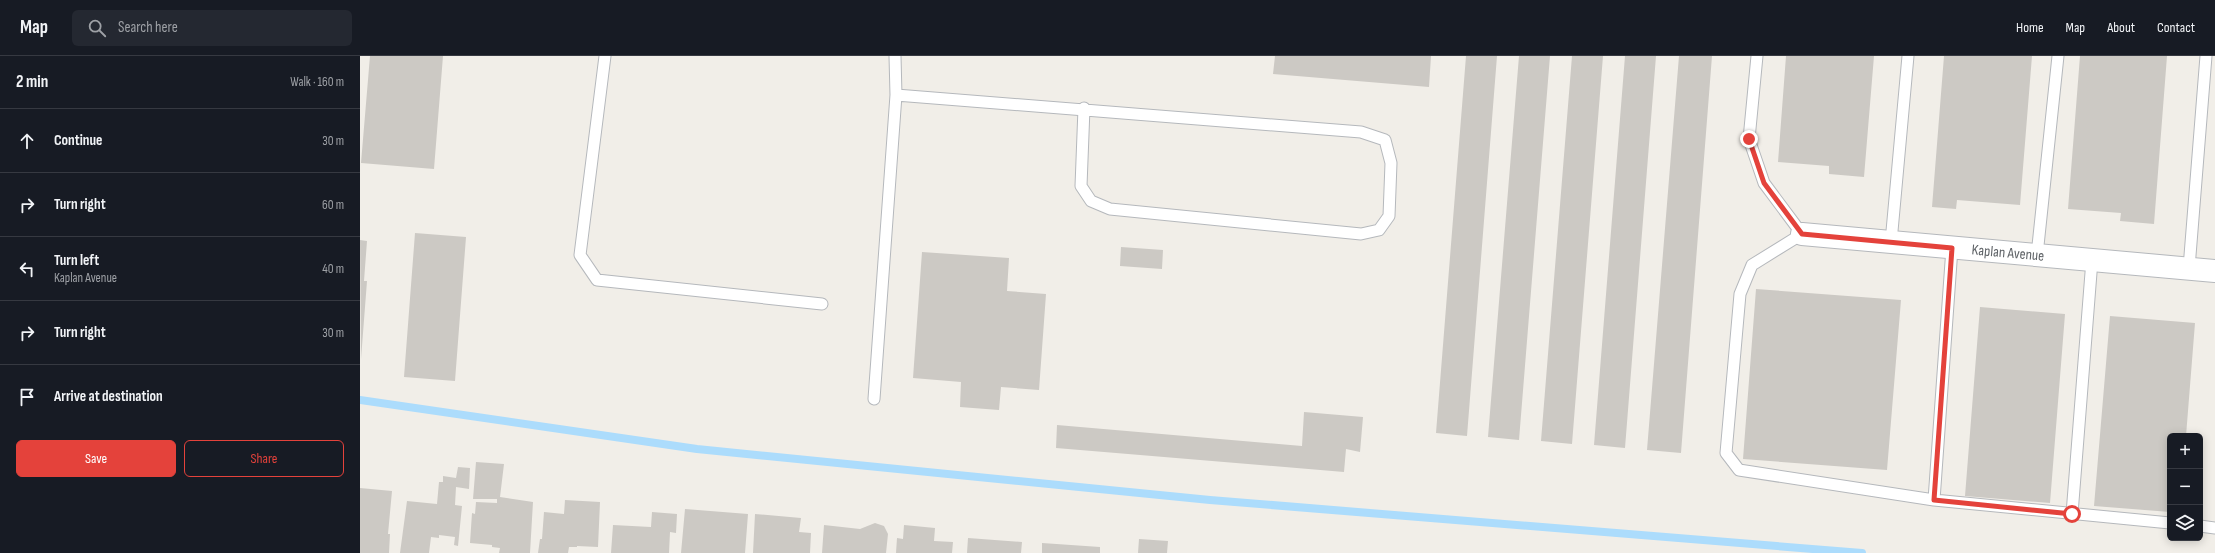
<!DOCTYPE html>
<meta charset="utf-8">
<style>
:root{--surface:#171b24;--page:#242831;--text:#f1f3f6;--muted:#9ea1a6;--line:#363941;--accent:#e4423b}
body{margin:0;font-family:"Sofia Sans Condensed",sans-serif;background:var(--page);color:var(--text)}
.controls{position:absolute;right:12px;bottom:12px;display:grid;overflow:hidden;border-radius:6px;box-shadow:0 2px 10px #0003}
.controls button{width:36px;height:36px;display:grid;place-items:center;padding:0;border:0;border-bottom:1px solid var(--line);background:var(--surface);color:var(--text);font:20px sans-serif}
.stop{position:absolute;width:12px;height:12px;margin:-9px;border:3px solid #e4423b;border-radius:50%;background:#fff}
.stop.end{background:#e4423b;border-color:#fff;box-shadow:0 1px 4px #0008}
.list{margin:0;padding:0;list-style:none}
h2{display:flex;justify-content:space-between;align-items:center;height:52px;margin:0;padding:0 16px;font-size:17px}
h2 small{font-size:13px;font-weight:400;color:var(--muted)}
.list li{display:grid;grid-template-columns:26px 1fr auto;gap:12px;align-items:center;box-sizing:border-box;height:64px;padding:0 16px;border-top:1px solid var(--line)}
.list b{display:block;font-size:15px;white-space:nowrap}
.list p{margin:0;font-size:13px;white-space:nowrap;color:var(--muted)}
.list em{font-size:13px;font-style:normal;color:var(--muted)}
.actions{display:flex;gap:8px;padding:12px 16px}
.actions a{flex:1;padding:9px 0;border:1px solid var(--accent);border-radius:6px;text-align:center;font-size:14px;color:var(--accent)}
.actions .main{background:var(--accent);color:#fff}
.icon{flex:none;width:22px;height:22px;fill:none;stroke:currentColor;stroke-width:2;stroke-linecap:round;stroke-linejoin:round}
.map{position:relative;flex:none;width:1855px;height:497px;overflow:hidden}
header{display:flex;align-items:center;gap:24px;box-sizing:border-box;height:56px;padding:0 20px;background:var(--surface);border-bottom:1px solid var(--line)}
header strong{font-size:19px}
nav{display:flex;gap:22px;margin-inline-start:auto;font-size:14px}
.search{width:280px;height:36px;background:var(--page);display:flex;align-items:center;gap:10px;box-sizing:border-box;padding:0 14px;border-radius:6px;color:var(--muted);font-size:15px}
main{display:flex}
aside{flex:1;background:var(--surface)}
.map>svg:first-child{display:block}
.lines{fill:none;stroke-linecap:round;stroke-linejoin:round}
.stream{stroke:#acdcfc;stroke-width:8}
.building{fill:#ccc9c4}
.lane-casing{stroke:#b5b8bc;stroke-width:13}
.street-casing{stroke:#b5b8bc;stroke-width:24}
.lane{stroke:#fff;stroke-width:11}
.street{stroke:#fff;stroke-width:22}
.route{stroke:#e4423b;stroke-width:5}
.labels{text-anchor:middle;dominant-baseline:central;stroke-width:3.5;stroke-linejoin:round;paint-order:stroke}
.street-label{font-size:15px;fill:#5f6367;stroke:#fff}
</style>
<header>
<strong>Map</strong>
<div class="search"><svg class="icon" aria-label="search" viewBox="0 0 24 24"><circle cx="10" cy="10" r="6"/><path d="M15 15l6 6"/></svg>Search here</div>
<nav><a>Home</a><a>Map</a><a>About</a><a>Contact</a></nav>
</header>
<main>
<aside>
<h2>2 min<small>Walk · 160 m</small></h2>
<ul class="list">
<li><svg class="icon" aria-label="ahead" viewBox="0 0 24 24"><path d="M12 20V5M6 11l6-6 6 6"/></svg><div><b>Continue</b></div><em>30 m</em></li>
<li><svg class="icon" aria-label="right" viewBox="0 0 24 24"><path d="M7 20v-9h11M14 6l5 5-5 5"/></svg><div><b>Turn right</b></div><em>60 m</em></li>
<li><svg class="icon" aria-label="left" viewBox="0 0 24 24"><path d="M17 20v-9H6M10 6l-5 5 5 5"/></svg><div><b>Turn left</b><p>Kaplan Avenue</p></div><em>40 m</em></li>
<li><svg class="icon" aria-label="right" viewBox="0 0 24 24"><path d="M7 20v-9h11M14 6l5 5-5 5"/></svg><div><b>Turn right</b></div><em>30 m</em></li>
<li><svg class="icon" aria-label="arrive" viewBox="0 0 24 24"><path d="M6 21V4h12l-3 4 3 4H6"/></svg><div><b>Arrive at destination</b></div></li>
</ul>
<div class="actions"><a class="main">Save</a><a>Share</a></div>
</aside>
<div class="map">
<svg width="1855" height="497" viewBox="0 0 1855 497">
<rect width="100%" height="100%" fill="#f1eee8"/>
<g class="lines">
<path class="stream" d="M 0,344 L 337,393 L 850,444 L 1502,497"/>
</g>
<path class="building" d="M 10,0 L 83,0 L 74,113 L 1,107 Z
M 915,0 L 1071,0 L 1069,31 L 913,18 Z
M 1106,0 L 1137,0 L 1107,380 L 1076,377 Z
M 1159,0 L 1190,0 L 1159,384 L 1128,381 Z
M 1212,0 L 1243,0 L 1212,388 L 1181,385 Z
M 1265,0 L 1296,0 L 1265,392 L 1234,389 Z
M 1319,0 L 1352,0 L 1321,397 L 1287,394 Z
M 1426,0 L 1514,0 L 1504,121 L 1469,118 L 1469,110 L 1418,106 Z
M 1584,0 L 1672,0 L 1660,149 L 1597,144 L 1596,153 L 1572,151 Z
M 1720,0 L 1807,0 L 1794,168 L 1760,165 L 1761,157 L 1708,153 Z
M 55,177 L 106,181 L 95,325 L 44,321 Z
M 0,184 L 7,185 L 4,225 L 7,225 L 1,303 Z
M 761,191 L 803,194 L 802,213 L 760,210 Z
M 562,196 L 649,202 L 647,235 L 686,238 L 679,334 L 641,331 L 639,354 L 600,351 L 601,326 L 553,322 Z
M 1396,233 L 1541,244 L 1527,414 L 1383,403 Z
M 1620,251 L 1705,258 L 1690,447 L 1605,440 Z
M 1750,260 L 1835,267 L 1826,380 L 1810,380 L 1810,456 L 1734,450 Z
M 944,356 L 1003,361 L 1000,396 L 986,393 L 984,416 L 696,392 L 697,369 L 942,390 Z
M 116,406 L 144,408 L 140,441 L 173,446 L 170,497 L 139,497 L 140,492 L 132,491 L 132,489 L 110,487 L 112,457 L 115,458 L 116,446 L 137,447 L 137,443 L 113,443 Z
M 98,411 L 110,412 L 109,433 L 96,431 L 95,449 L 102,450 L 98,490 L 94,489 L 95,481 L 79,479 L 79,482 L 71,481 L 69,497 L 40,497 L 47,445 L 77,448 L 79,426 L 83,426 L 83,420 L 96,422 Z
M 0,432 L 32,435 L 28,478 L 30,478 L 29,497 L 0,497 Z
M 205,444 L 240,446 L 238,491 L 217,490 L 217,491 L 209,491 L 208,497 L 178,497 L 180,483 L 182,483 L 184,456 L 204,458 Z
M 325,453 L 388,458 L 385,497 L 321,497 Z
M 292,456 L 317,458 L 316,477 L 310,476 L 309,497 L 251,497 L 253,469 L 291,471 Z
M 395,458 L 441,462 L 439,476 L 451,477 L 450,497 L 393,497 Z
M 515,467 L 524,470 L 528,478 L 526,497 L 462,497 L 464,469 L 500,473 Z
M 544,469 L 575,472 L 574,485 L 593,486 L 592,497 L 536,497 L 537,482 L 543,483 Z
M 608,482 L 662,486 L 661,497 L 607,497 Z
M 779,483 L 808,485 L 807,497 L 778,497 Z
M 682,487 L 740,491 L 740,497 L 682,497 Z"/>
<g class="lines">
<defs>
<path id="lane" d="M 245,0 L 220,199 L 237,224 L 462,248
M 535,0 L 536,39 L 1001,76 L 1025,84 L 1031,107 L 1029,160 L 1019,174 L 1001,178 L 750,153 L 731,145 L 721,130 L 724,52
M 1397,0 L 1389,83 L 1404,127 L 1442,178 L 1392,209 L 1380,238 L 1366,397 L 1379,414 L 1574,444 L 1592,192
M 1531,186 L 1548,0
M 1677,199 L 1698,0
M 1829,212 L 1846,0
M 514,343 L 536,39
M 1574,444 L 1810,467
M 1712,458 L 1732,204
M 1840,470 L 1855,472"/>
<path id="street" d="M 1442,178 L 1855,215"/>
</defs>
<use href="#lane" class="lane-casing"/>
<use href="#street" class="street-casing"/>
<use href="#lane" class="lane"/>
<use href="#street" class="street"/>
</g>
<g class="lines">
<path class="route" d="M 1389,83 L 1404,127 L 1442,178 L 1592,192 L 1574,444 L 1712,458"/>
</g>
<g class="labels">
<g class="street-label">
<text transform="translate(1648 197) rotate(5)">Kaplan Avenue</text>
</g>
</g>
</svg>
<div class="controls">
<button>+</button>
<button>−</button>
<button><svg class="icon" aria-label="layers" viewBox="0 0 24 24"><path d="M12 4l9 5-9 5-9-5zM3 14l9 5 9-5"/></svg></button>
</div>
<div class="stop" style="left:1712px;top:458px"></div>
<div class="stop end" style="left:1389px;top:83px"></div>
</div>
</main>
